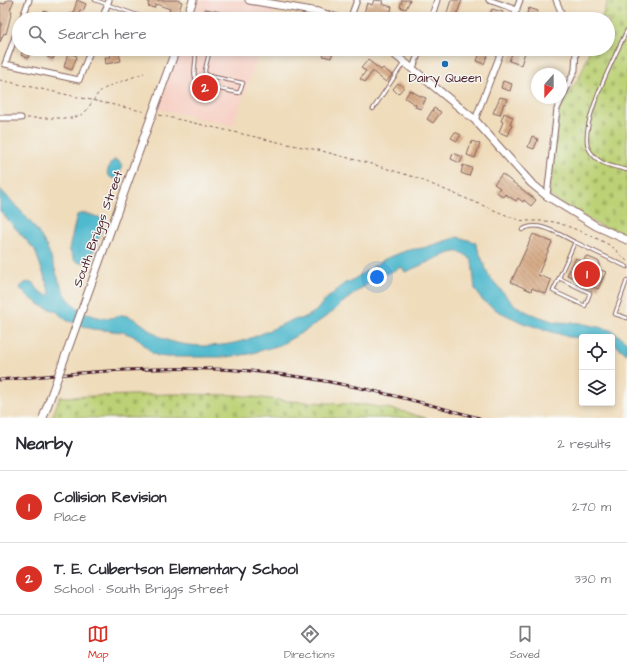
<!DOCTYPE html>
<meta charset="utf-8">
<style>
:root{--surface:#fff;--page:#f2f2f3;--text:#2b2b33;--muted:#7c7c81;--line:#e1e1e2;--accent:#d93025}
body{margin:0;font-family:"Architects Daughter",sans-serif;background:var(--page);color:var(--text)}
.controls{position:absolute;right:12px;bottom:12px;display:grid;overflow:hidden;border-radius:4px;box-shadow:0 2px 6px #0003}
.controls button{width:36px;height:36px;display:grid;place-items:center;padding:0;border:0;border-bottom:1px solid var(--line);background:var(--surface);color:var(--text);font:20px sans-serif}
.compass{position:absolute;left:531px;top:68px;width:36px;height:36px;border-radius:50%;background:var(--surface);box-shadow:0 2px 6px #0003;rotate:201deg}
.you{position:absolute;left:377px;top:277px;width:14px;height:14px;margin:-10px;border:3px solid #fff;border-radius:50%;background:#1a73e8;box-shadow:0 0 0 6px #1a73e833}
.badge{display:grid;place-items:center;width:26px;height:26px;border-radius:50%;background:var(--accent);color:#fff;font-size:13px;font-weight:700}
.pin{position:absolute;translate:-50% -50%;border:2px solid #fff;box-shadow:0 1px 4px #0006}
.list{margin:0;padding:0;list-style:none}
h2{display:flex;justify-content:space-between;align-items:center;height:52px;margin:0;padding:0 16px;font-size:17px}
h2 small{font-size:13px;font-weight:400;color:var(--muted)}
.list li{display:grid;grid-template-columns:26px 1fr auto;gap:12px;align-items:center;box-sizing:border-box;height:72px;padding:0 16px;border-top:1px solid var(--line)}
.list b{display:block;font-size:15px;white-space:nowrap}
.list p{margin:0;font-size:13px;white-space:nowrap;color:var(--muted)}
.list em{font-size:13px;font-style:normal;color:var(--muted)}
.icon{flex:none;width:22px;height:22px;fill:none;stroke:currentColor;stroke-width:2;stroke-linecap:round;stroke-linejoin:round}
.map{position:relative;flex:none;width:627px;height:418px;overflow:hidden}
.search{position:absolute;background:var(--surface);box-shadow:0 2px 6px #0003;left:12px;right:12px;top:12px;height:44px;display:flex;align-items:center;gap:10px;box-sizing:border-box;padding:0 14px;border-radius:22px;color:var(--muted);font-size:15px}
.sheet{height:196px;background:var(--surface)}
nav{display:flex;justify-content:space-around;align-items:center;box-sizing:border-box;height:56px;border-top:1px solid var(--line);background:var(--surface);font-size:11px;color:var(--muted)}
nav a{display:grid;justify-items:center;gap:2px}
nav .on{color:var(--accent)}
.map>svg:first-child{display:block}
.built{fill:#f7d1c6}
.cemetery{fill:url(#cemetery-stones);stroke:#837850}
.water{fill:#50b9cd;stroke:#4d6c7c}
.building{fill:url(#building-back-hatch)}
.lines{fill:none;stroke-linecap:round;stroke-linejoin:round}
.lane-casing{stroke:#84615d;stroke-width:4.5}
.street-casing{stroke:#84615d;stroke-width:7}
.secondary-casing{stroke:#84615d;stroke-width:9}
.path{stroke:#84615d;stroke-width:1;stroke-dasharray:3 3;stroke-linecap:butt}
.lane{stroke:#fff;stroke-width:2.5}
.street{stroke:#fff;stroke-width:5}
.secondary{stroke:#fff;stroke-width:7}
.rail-casing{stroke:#4a1f2b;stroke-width:3}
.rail{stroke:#f6f6f2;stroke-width:1.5;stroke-dasharray:4.5;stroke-linecap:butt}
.secondary-bridge-casing{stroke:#84615d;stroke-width:9;stroke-linecap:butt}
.path-bridge{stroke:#84615d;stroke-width:1;stroke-dasharray:3 3;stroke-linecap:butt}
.secondary-bridge{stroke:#fff;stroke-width:7}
.poi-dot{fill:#1f6fb2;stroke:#f6f6f2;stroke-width:1.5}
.labels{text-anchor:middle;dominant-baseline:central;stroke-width:3;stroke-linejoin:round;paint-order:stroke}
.poi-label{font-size:13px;fill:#4a1f2b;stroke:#f6f6f2}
.street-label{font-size:13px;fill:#4a1f2b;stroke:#f6f6f2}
</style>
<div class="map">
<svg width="627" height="418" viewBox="0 0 627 418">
<defs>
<pattern id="cemetery-stones" width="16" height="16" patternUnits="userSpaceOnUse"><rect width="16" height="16" fill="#bcd175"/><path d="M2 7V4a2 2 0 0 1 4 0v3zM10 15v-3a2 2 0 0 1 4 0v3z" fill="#a3b365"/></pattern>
<pattern id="building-back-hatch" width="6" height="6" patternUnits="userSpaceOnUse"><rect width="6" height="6" fill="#d7ab87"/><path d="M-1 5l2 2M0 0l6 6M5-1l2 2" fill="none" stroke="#b08b6f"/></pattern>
</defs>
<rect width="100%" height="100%" fill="#f6f6f2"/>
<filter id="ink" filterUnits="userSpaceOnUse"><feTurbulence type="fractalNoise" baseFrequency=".025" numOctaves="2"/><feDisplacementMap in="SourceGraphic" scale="8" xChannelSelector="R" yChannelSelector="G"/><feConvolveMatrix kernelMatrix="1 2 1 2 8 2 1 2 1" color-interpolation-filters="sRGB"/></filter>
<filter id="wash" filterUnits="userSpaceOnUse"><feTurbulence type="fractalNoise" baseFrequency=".012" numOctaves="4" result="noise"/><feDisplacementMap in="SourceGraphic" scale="16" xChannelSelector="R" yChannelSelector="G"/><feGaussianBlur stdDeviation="0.9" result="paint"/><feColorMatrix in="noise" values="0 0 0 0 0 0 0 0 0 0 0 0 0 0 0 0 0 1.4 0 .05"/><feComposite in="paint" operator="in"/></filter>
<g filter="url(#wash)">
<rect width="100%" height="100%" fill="#efdcbb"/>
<path class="built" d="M 194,0 L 244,0 L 276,6 L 271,19 L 188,19 Z
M 178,49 L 261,49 L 233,126 L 158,109 Z"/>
<path class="cemetery" d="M 608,0 L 627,0 L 627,237 L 597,224 L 549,196 L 559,110 L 581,74 L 590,49 L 608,49 L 608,19 L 601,19 Z
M 172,394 L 236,395 L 287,401 L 366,405 L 397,410 L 426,418 L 52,418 L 60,397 Z"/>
<path class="water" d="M 115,160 L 120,162 L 122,166 L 119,176 L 114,179 L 110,177 L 107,173 C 109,168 109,162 115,160 Z
M 0,189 C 15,205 32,221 43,240 C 55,259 56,286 72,303 C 82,313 97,319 111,318 C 115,317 119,315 122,315 C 135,315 150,332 162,338 C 183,348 219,348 242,341 C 259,336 276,327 292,320 L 300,319 L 308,316 L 316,311 L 324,301 L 345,283 L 351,281 L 385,259 L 408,250 L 423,248 L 458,237 L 475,242 L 489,276 L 513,304 L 529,313 L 555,322 L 580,323 L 611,330 L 627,342 L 627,354 L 612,342 L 612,337 L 600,336 L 582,338 L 569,337 L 523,323 L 498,311 L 483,301 L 475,289 L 472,261 C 469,257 464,253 459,252 C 449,250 417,268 405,272 L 402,267 L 381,276 L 367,284 L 342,303 L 334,311 L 308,329 L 280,345 L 249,354 L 227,357 L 167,357 L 158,356 L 152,353 L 136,337 L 123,332 L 92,329 L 66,320 L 56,311 L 42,306 L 26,295 L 20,288 C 24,282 27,282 34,283 C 37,289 40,294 49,295 L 50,293 L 35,250 L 0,211 Z
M 83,213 L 101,218 L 104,226 L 90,259 L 81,263 L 75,261 L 69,249 L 77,215 Z"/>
<g id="blocks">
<path class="building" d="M 7,0 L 14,0 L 10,10 L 12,11 L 6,34 L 4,33 L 0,42 L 0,27 L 2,23 L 0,22 L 0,3 L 5,4 Z
M 77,0 L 86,4 L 83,11 L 80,10 L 76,19 L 68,19 L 70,13 L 73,14 Z
M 146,0 L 177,0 L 182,2 L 177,16 L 174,14 L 173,17 L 168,15 L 170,9 L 156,4 L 154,8 L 148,6 L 149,2 Z
M 374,0 L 383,1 L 382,4 L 392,7 L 388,19 L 374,19 L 374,17 L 364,13 L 367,3 L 372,5 Z
M 402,0 L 410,0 L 406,9 L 400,7 Z
M 451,0 L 462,0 L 455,19 L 445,19 Z
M 529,8 L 538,11 L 535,19 L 525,19 Z
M 205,9 L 221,12 L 220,14 L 235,17 L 235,19 L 208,19 L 203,17 Z
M 492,9 L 503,12 L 501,18 L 490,15 Z
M 44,11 L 57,16 L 56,19 L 41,19 Z
M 24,49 L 31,49 L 28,58 L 21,55 Z
M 50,49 L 56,51 L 53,59 L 47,57 Z
M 113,49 L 118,49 L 121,61 L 106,64 L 105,57 L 111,57 L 109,50 Z
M 326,49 L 334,49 L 331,58 L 323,56 Z
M 472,49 L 490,49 L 484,64 L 477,61 L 480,52 Z
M 514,49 L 526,49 L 521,65 L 509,61 Z
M 68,53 L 77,56 L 72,70 L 64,67 Z
M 368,60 L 381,70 L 383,68 L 392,75 L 386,82 L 373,72 L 372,72 L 365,82 L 360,79 L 366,71 L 361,68 Z
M 503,81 L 512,84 L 510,91 L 501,88 Z
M 398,83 L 404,87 L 398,94 L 393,89 Z
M 410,90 L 420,96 L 426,98 L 421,109 L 415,107 L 416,105 L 405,98 Z
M 500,97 L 508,99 L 506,104 L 504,103 L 500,115 L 493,113 Z
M 434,108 L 441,112 L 433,123 L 427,119 Z
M 504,113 L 513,117 L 510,124 L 512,125 L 508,136 L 499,132 L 503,122 L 501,121 Z
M 455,132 L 461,135 L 457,141 L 451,138 Z
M 532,136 L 538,139 L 534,149 L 528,147 Z
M 472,141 L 480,144 L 475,158 L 467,155 Z
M 453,153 L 463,157 L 460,163 L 451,159 Z
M 463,165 L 472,168 L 469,176 L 461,173 Z
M 502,174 L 536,200 L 531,206 L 524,200 L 523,202 L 518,198 L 516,201 L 505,194 L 503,197 L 497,192 L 500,188 L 494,184 Z
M 533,234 L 552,242 L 538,275 L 551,280 L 546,294 L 532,288 L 531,291 L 511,282 Z
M 586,256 L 600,262 L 598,269 L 606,272 L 598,289 L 567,275 L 576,258 L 583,262 Z"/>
</g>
</g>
<g filter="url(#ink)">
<use href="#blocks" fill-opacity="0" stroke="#84615d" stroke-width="1"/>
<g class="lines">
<defs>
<path id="lane" d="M 95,0 L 148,19
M 627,30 C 617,53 575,130 590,151 C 599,165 612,166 627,170
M 192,49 L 195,50 L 201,49
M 195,50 C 198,63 189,75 200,85 L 239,93 L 243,83 L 209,76 L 205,73 L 205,70 L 209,53 L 206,50 L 203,49
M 373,109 L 403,64
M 522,230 C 538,219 560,235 575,242
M 559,278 L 590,293 L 585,306 L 553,291 L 575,242 L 627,267
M 627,280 L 615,314 L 627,318"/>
<path id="street" d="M 489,0 L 517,10
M 556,0 L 564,19
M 22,19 L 29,0
M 102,19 L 109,0
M 350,19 L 357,0
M 431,19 L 437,0
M 513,19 L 520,0
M 19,26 L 5,64 L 79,80 L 91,49
M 413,68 L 420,49
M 0,118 L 21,118
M 475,120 L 502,49
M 547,196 L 557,109 L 575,70 L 576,49"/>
<path id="secondary" d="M 249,0 L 318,12 L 341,19
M 186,19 L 193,0
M 388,49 L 475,120 L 531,183 L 547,196 L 596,226 L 627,240
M 162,87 L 176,49"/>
</defs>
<use href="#lane" class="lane-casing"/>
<use href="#street" class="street-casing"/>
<use href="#secondary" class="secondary-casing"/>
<path class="path" d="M 0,80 L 146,112
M 99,92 L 109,86 L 144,73
M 159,115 L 282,143 L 318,150 L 375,165 L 414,177 L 518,220 C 530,222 542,220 554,222 C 567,225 603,240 614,248 C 618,252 622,257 627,261
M 27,118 L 72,118 L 81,115 L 86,111"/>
<use href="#lane" class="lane"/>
<use href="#street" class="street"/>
<use href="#secondary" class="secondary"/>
<defs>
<path id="rail" d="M 0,380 C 78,373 157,365 236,370 C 319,375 399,396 479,418"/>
</defs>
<use href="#rail" class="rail-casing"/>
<use href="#rail" class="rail"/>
<defs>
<path id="secondary-bridge" d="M 43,418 L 162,87"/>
</defs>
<use href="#secondary-bridge" class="secondary-bridge-casing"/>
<path class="path-bridge" d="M 86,111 L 99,92"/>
<use href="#secondary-bridge" class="secondary-bridge"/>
</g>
</g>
<circle class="poi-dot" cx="445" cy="64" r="4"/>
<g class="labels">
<g class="poi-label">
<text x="445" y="78">Dairy Queen</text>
</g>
<g class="street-label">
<text transform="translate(98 229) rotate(-70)">South Briggs Street</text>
</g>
</g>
</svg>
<div class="controls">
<button><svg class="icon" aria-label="locate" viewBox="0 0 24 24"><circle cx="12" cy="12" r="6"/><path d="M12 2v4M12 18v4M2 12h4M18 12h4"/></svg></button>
<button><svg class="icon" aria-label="layers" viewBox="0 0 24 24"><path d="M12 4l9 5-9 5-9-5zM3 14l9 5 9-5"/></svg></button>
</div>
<svg class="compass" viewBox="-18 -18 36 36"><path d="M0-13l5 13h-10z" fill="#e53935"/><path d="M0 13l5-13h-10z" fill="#7c7c81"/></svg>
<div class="you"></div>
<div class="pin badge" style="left:587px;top:274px">1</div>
<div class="pin badge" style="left:205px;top:88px">2</div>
<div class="search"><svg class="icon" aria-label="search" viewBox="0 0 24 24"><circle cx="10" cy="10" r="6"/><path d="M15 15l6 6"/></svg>Search here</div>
</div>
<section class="sheet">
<h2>Nearby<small>2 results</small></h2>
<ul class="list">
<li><span class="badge">1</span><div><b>Collision Revision</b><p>Place</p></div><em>270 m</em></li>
<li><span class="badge">2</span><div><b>T. E. Culbertson Elementary School</b><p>School · South Briggs Street</p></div><em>330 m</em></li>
</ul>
</section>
<nav>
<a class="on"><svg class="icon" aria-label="map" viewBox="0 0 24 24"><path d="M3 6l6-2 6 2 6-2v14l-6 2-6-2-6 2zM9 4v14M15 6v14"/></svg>Map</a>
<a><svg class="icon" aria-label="directions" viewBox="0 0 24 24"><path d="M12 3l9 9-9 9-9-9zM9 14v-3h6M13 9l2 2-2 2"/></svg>Directions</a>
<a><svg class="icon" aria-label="saved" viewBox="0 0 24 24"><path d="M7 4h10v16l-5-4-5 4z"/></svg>Saved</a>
</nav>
